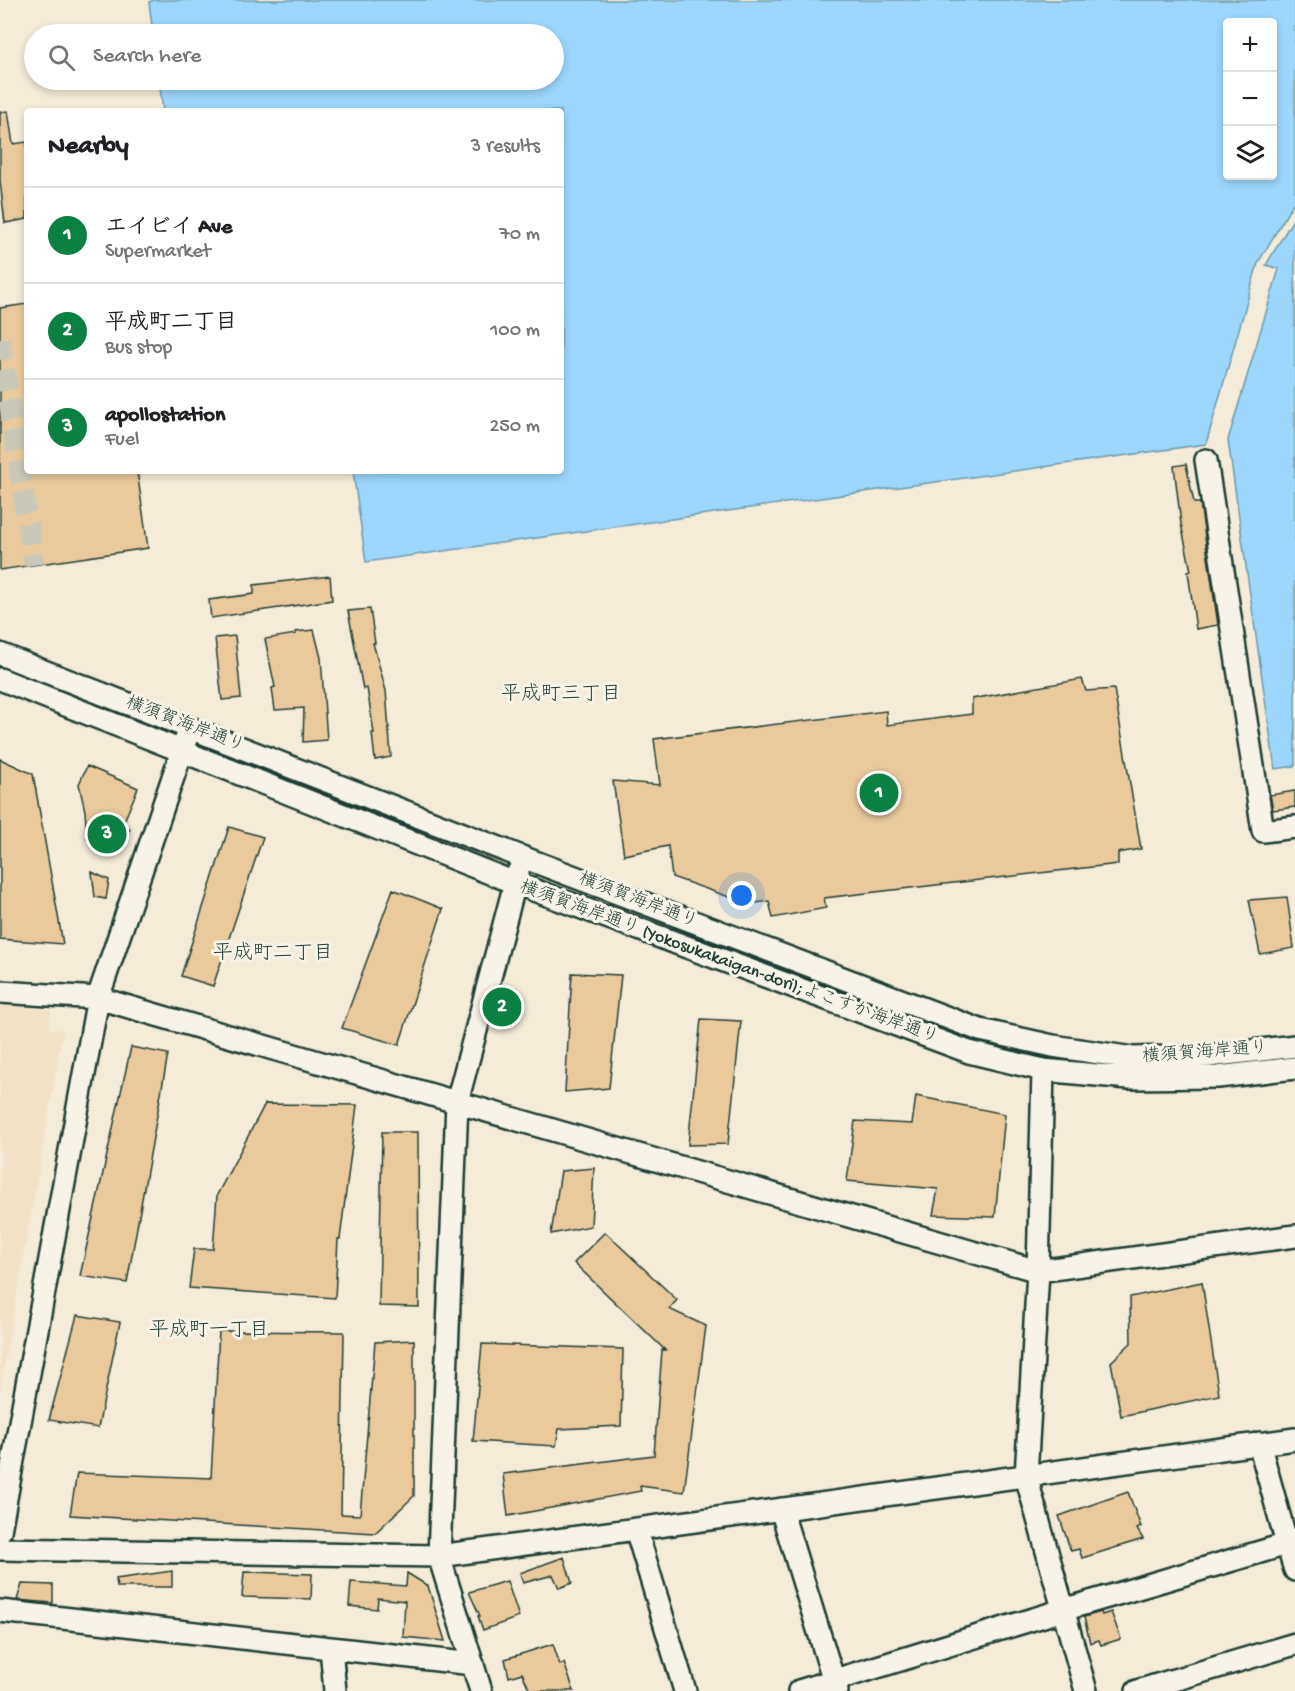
<!DOCTYPE html>
<meta charset="utf-8">
<style>
:root{--surface:#fff;--page:#f6f6f6;--text:#202124;--muted:#757577;--line:#e0e0e0;--accent:#0b8043}
body{margin:0;font-family:"Gochi Hand","Klee One",sans-serif;background:var(--page);color:var(--text)}
.controls{position:absolute;right:18px;top:18px;display:grid;overflow:hidden;border-radius:6px;box-shadow:0 3px 9px #0003}
.controls button{width:54px;height:54px;display:grid;place-items:center;padding:0;border:0;border-bottom:2px solid var(--line);background:var(--surface);color:var(--text);font:30px sans-serif}
.you{position:absolute;left:742px;top:896px;width:21px;height:21px;margin:-15px;border:4px solid #fff;border-radius:50%;background:#1a73e8;box-shadow:0 0 0 9px #1a73e833}
.badge{display:grid;place-items:center;width:39px;height:39px;border-radius:50%;background:var(--accent);color:#fff;font-size:20px;font-weight:700}
.pin{position:absolute;translate:-50% -50%;border:3px solid #fff;box-shadow:0 2px 6px #0006}
.list{margin:0;padding:0;list-style:none}
h2{display:flex;justify-content:space-between;align-items:center;height:78px;margin:0;padding:0 24px;font-size:26px}
h2 small{font-size:20px;font-weight:400;color:var(--muted)}
.list li{display:grid;grid-template-columns:39px 1fr auto;gap:18px;align-items:center;box-sizing:border-box;height:96px;padding:0 24px;border-top:2px solid var(--line)}
.list b{display:block;font-size:22px;white-space:nowrap}
.list p{margin:0;font-size:20px;white-space:nowrap;color:var(--muted)}
.list em{font-size:20px;font-style:normal;color:var(--muted)}
.icon{flex:none;width:33px;height:33px;fill:none;stroke:currentColor;stroke-width:2;stroke-linecap:round;stroke-linejoin:round}
.map{position:relative;flex:none;width:1295px;height:1691px;overflow:hidden}
.search{position:absolute;background:var(--surface);box-shadow:0 3px 9px #0003;left:24px;top:24px;width:540px;height:66px;display:flex;align-items:center;gap:15px;box-sizing:border-box;padding:0 21px;border-radius:33px;color:var(--muted);font-size:22px}
.panel{position:absolute;background:var(--surface);box-shadow:0 3px 9px #0003;left:24px;top:108px;width:540px;height:366px;border-radius:6px}
.map>svg:first-child{display:block}
.built{fill:#f1e1c7}
.water{fill:#9cd6fc;stroke:#6a99ac;stroke-width:1.5;fill-rule:evenodd}
.building{fill:#eaca9c;stroke:#1f3d34;stroke-width:1.5}
.lines{fill:none;stroke-linecap:round;stroke-linejoin:round}
.minor-tunnel{stroke:#c9c8b8;stroke-width:21;stroke-dasharray:21 10;stroke-linecap:butt}
.minor-casing{stroke:#1f3d34;stroke-width:26}
.minor{stroke:#f7f3e8;stroke-width:21}
.labels{text-anchor:middle;dominant-baseline:central;stroke-width:6;stroke-linejoin:round;paint-order:stroke}
.street-label{font-size:18px;fill:#1f3d34;stroke:#f7f3e8}
.neighbourhood-label{font-size:20px;fill:#1f3d34;stroke:#f7f3e8}
</style>
<div class="map">
<svg width="1295" height="1691" viewBox="0 0 1295 1691">
<rect width="100%" height="100%" fill="#f4ebd9"/>
<filter id="ink" filterUnits="userSpaceOnUse"><feTurbulence type="fractalNoise" baseFrequency=".0167" numOctaves="2"/><feDisplacementMap in="SourceGraphic" scale="12" xChannelSelector="R" yChannelSelector="G"/><feConvolveMatrix kernelMatrix="1 2 1 2 8 2 1 2 1" color-interpolation-filters="sRGB"/></filter>
<g filter="url(#ink)">
<path class="built" d="M 0,1006 L 51,1010 L 49,1029 L 63,1030 L 0,1391 Z"/>
<path class="water" d="M 154,0 L 1295,0 L 1295,200 L 1258,263 L 1206,444 L 366,562 L 353,471 L 561,471 L 561,111 L 163,111 L 159,80 L 554,80 L 554,34 L 153,34 L 149,2 ZM 1228,22 L 1272,22 L 1272,176 L 1228,176 Z
M 1295,216 L 1295,766 L 1275,769 L 1228,440 L 1279,269 L 1266,265 Z"/>
<path class="building" d="M 8,111 L 13,144 L 27,142 L 27,219 L 5,223 L 0,181 L 0,112 Z
M 27,304 L 27,471 L 137,471 L 148,548 L 0,570 L 0,308 Z
M 1186,464 L 1194,503 L 1200,503 L 1218,625 L 1196,629 L 1188,572 L 1191,571 L 1181,524 L 1174,466 Z
M 330,576 L 332,600 L 211,618 L 209,600 L 254,594 L 254,585 Z
M 370,609 L 375,643 L 373,643 L 386,691 L 391,757 L 375,760 L 372,733 L 374,733 L 367,688 L 363,689 L 348,611 Z
M 314,630 L 321,658 L 327,740 L 303,742 L 304,708 L 275,710 L 272,688 L 275,687 L 265,639 L 296,634 L 295,632 Z
M 235,636 L 241,698 L 222,700 L 215,638 Z
M 1082,679 L 1086,691 L 1114,689 L 1141,849 L 1118,853 L 1118,864 L 824,898 L 826,908 L 773,918 L 769,901 L 749,904 L 672,877 L 668,846 L 624,855 L 613,781 L 660,785 L 654,739 L 886,711 L 887,725 L 972,714 L 972,699 Z
M 0,759 L 33,774 L 63,944 L 0,939 Z
M 87,766 L 138,788 L 122,826 L 130,829 L 119,853 L 87,839 L 85,811 L 79,784 Z
M 1295,791 L 1295,807 L 1273,810 L 1270,795 Z
M 229,827 L 263,837 L 213,986 L 181,976 Z
M 92,872 L 109,880 L 106,899 L 95,897 Z
M 393,889 L 443,909 L 399,1045 L 342,1028 Z
M 1287,897 L 1294,948 L 1260,954 L 1249,900 Z
M 572,973 L 621,975 L 609,1088 L 565,1092 Z
M 701,1019 L 741,1021 L 728,1144 L 688,1145 Z
M 131,1047 L 168,1054 L 127,1283 L 80,1276 Z
M 916,1096 L 1005,1114 L 995,1217 L 933,1215 L 938,1189 L 847,1181 L 855,1121 L 912,1124 Z
M 265,1104 L 357,1105 L 340,1239 L 338,1239 L 335,1298 L 189,1288 L 194,1249 L 213,1249 L 217,1195 Z
M 382,1132 L 418,1132 L 419,1307 L 379,1306 Z
M 594,1168 L 591,1226 L 551,1234 L 561,1171 Z
M 605,1232 L 677,1300 L 669,1309 L 706,1326 L 684,1492 L 640,1486 L 641,1491 L 508,1516 L 503,1474 L 654,1455 L 662,1350 L 665,1350 L 574,1263 Z
M 1202,1282 L 1219,1395 L 1121,1416 L 1111,1362 L 1131,1343 L 1130,1297 Z
M 77,1315 L 120,1322 L 98,1428 L 49,1420 Z
M 219,1331 L 344,1332 L 341,1514 L 360,1515 L 375,1342 L 414,1340 L 414,1496 L 375,1533 L 70,1515 L 77,1473 L 211,1478 Z
M 482,1344 L 623,1349 L 621,1426 L 559,1429 L 556,1446 L 473,1441 Z
M 1128,1492 L 1141,1527 L 1137,1529 L 1143,1539 L 1082,1558 L 1079,1549 L 1071,1551 L 1059,1516 Z
M 564,1557 L 572,1583 L 559,1588 L 553,1575 L 523,1583 L 520,1573 Z
M 172,1571 L 172,1587 L 117,1587 L 116,1579 Z
M 244,1572 L 312,1574 L 311,1599 L 242,1597 Z
M 407,1573 L 428,1586 L 445,1641 L 403,1637 L 405,1601 L 378,1598 L 377,1609 L 349,1606 L 351,1582 L 406,1586 Z
M 507,1581 L 519,1617 L 483,1630 L 478,1616 L 480,1616 L 469,1592 Z
M 22,1584 L 53,1585 L 53,1603 L 17,1600 Z
M 1101,1612 L 1102,1615 L 1111,1612 L 1121,1639 L 1101,1645 L 1099,1640 L 1090,1643 L 1084,1617 Z
M 553,1644 L 560,1665 L 564,1663 L 574,1691 L 530,1691 L 522,1673 L 509,1677 L 505,1659 Z"/>
<g class="lines">
<path class="minor-tunnel" d="M 0,339 L 34,565"/>
<defs>
<path id="minor" d="M 1206,460 L 1263,831 L 1295,827
M 0,654 L 522,857 L 980,1030 L 1053,1046 L 1133,1058 L 1208,1056 L 1295,1046
M 0,679 L 515,883 L 969,1052 L 1043,1070 L 1129,1078 L 1218,1077 L 1295,1068
M 0,992 L 98,998 L 1038,1271 L 1295,1236
M 1043,1070 L 1038,1271 L 1026,1476 L 1086,1691
M 781,1509 L 837,1691
M 636,1529 L 685,1691
M 0,1531 L 98,998 L 186,739
M 1295,1542 L 1287,1544 L 1295,1570
M 0,1549 L 439,1556 L 1295,1439
M 0,1611 L 473,1664
M 331,1648 L 335,1691
M 481,1691 L 439,1556 L 457,1102 L 518,872
M 799,1691 L 1063,1610 L 1287,1544 L 1259,1443
M 1137,1691 L 1295,1644"/>
</defs>
<use href="#minor" class="minor-casing"/>
<use href="#minor" class="minor"/>
</g>
</g>
<g class="labels">
<g class="street-label">
<text transform="translate(185 725) rotate(21)">横須賀海岸通り</text>
<text transform="translate(638 901) rotate(21)">横須賀海岸通り</text>
<text transform="translate(729 963) rotate(20)">横須賀海岸通り (Yokosukakaigan-dori);よこすか海岸通り</text>
<text transform="translate(1205 1053) rotate(-4)">横須賀海岸通り</text>
</g>
<g class="neighbourhood-label">
<text x="561" y="695">平成町三丁目</text>
<text x="273" y="954">平成町二丁目</text>
<text x="209" y="1331">平成町一丁目</text>
</g>
</g>
</svg>
<div class="controls">
<button>+</button>
<button>−</button>
<button><svg class="icon" aria-label="layers" viewBox="0 0 24 24"><path d="M12 4l9 5-9 5-9-5zM3 14l9 5 9-5"/></svg></button>
</div>
<div class="you"></div>
<div class="pin badge" style="left:879px;top:793px">1</div>
<div class="pin badge" style="left:502px;top:1007px">2</div>
<div class="pin badge" style="left:107px;top:834px">3</div>
<div class="search"><svg class="icon" aria-label="search" viewBox="0 0 24 24"><circle cx="10" cy="10" r="6"/><path d="M15 15l6 6"/></svg>Search here</div>
<section class="panel">
<h2>Nearby<small>3 results</small></h2>
<ul class="list">
<li><span class="badge">1</span><div><b>エイビイ Ave</b><p>Supermarket</p></div><em>70 m</em></li>
<li><span class="badge">2</span><div><b>平成町二丁目</b><p>Bus stop</p></div><em>100 m</em></li>
<li><span class="badge">3</span><div><b>apollostation</b><p>Fuel</p></div><em>250 m</em></li>
</ul>
</section>
</div>
